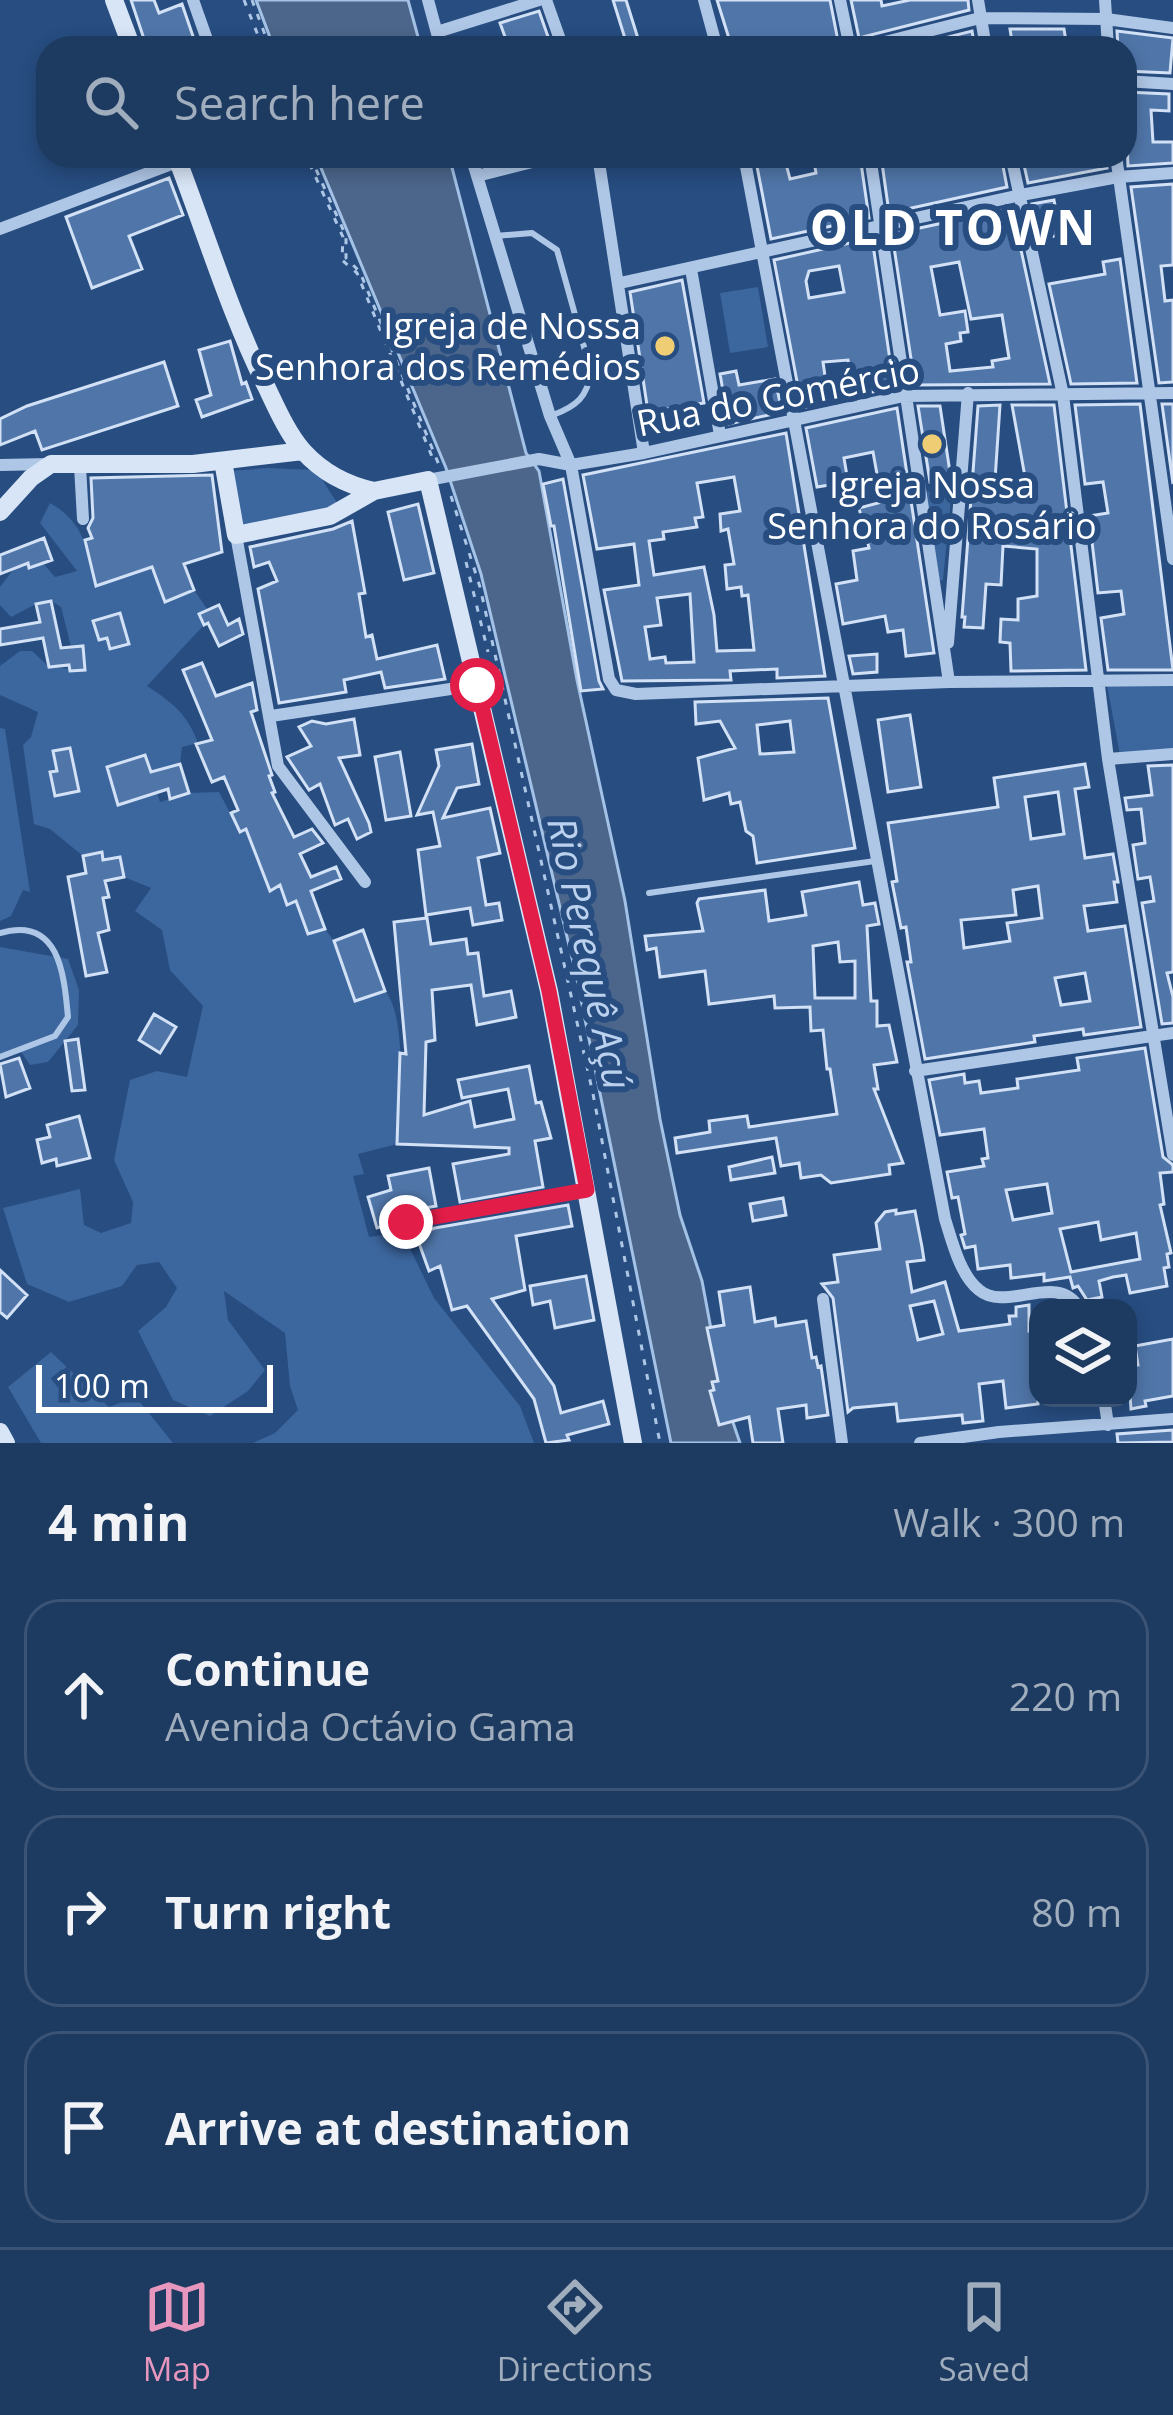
<!DOCTYPE html>
<meta charset="utf-8">
<style>
:root{--surface:#1d3a61;--page:#2a456a;--text:#f1f3f6;--muted:#a0adbd;--line:#3b5476;--accent:#e797bd}
body{margin:0;font-family:"Open Sans",sans-serif;background:var(--page);color:var(--text)}
.controls{position:absolute;right:36px;bottom:36px;display:grid;overflow:hidden;border-radius:24px;box-shadow:0 6px 18px #0003}
.controls button{width:108px;height:108px;display:grid;place-items:center;padding:0;border:0;border-bottom:3px solid var(--line);background:var(--surface);color:var(--text);font:60px sans-serif}
.scale{position:absolute;left:36px;bottom:30px;width:237px;box-sizing:border-box;padding-left:12px;border:6px solid #fff;border-top:0;font-size:33px;line-height:42px;white-space:nowrap;color:#fff;-webkit-text-stroke:9px #274d81;paint-order:stroke}
.stop{position:absolute;width:36px;height:36px;margin:-27px;border:9px solid #e11d48;border-radius:50%;background:#fff}
.stop.end{background:#e11d48;border-color:#fff;box-shadow:0 3px 12px #0008}
.list{margin:0;padding:0;list-style:none}
h2{display:flex;justify-content:space-between;align-items:center;height:156px;margin:0;padding:0 48px;font-size:51px}
h2 small{font-size:39px;font-weight:400;color:var(--muted)}
.list li{display:grid;grid-template-columns:78px 1fr auto;gap:36px;align-items:center;box-sizing:border-box;height:192px;margin:0 24px 24px;padding:0 24px;border:3px solid var(--line);border-radius:36px}
.list b{display:block;font-size:45px;white-space:nowrap}
.list p{margin:0;font-size:39px;white-space:nowrap;color:var(--muted)}
.list em{font-size:39px;font-style:normal;color:var(--muted)}
.icon{flex:none;width:66px;height:66px;fill:none;stroke:currentColor;stroke-width:2;stroke-linecap:round;stroke-linejoin:round}
.map{position:relative;flex:none;width:1173px;height:1443px;overflow:hidden}
.search{position:absolute;background:var(--surface);box-shadow:0 6px 18px #0003;left:36px;right:36px;top:36px;height:132px;display:flex;align-items:center;gap:30px;box-sizing:border-box;padding:0 42px;border-radius:36px;color:var(--muted);font-size:45px}
.sheet{height:804px;background:var(--surface)}
nav{display:flex;justify-content:space-around;align-items:center;box-sizing:border-box;height:168px;border-top:3px solid var(--line);background:var(--surface);font-size:33px;color:var(--muted)}
nav a{display:grid;justify-items:center;gap:6px}
nav .on{color:var(--accent)}
.map>svg:first-child{display:block}
.green{fill:#3c669e}
.water{fill:#4c668b;stroke:#a4c2e6;stroke-width:3}
.building{fill:#5076a9;stroke:#d2e1f5;stroke-width:3;fill-rule:evenodd}
.lines{fill:none;stroke-linecap:round;stroke-linejoin:round}
.path{stroke:#afc7e6;stroke-width:3;stroke-dasharray:6 9;stroke-linecap:butt}
.lane{stroke:#afc7e6;stroke-width:6}
.street{stroke:#afc7e6;stroke-width:12}
.secondary{stroke:#d8e5f6;stroke-width:18}
.route{stroke:#e11d48;stroke-width:15}
.poi-dot{fill:#eecd75;stroke:#274d81;stroke-width:4.5}
.labels{text-anchor:middle;dominant-baseline:central;stroke-width:12;stroke-linejoin:round;paint-order:stroke}
.poi-label{font-size:36px;fill:#fff;stroke:#274d81;text-anchor:end}
.street-label{font-size:36px;fill:#fff;stroke:#274d81}
.water-label{font-size:39px;font-style:italic;fill:#bbd1ed;stroke:#274d81}
.district-label{font-size:48px;font-weight:bold;letter-spacing:3px;fill:#fff;stroke:#274d81}
</style>
<div class="map">
<svg width="1173" height="1443" viewBox="0 0 1173 1443">
<rect width="100%" height="100%" fill="#274d81"/>
<path class="green" d="M 758,287 L 768,347 L 730,353 L 720,293 Z
M 268,468 L 316,470 L 341,509 L 247,527 L 243,524 L 229,471 Z
M 952,489 L 943,580 L 939,581 L 924,492 Z
M 50,503 C 84,522 88,550 96,586 L 150,568 L 165,601 L 194,590 L 208,610 L 199,614 L 204,625 L 147,686 C 172,702 188,715 198,743 L 182,747 L 180,764 L 151,773 L 160,802 L 189,793 L 219,792 L 240,831 L 246,829 L 270,891 L 278,886 L 287,904 L 296,901 L 308,934 L 325,929 L 334,941 L 355,1001 L 385,991 C 409,1019 398,1107 397,1144 L 358,1154 L 364,1174 L 353,1176 L 369,1237 L 402,1232 L 434,1298 L 520,1406 L 534,1443 L 253,1443 L 275,1433 L 298,1410 L 290,1386 L 285,1333 L 224,1291 L 228,1320 L 265,1370 L 248,1391 L 210,1416 L 173,1400 L 138,1331 L 166,1307 L 177,1288 L 159,1262 L 137,1265 L 122,1286 L 69,1302 L 27,1284 L 3,1208 L 80,1189 L 84,1225 L 101,1233 L 131,1223 L 133,1202 L 114,1160 L 130,1080 L 157,1071 L 187,1077 L 203,1006 L 170,970 L 162,930 L 135,911 L 151,888 L 124,877 L 119,857 L 103,860 L 101,852 L 83,856 L 50,829 L 34,824 L 23,745 L 31,737 L 38,712 L 0,695 L 0,666 L 20,651 L 32,651 L 49,667 L 85,670 L 83,647 L 71,647 L 61,607 L 51,601 L 36,604 L 11,617 L 0,605 L 0,587 L 21,559 L 29,568 L 43,563 L 55,577 L 77,571 L 40,523 Z
M 1107,685 L 1173,686 L 1173,750 L 1120,755 Z
M 0,728 L 5,729 L 30,892 L 23,890 L 11,916 L 0,921 Z
M 0,947 L 68,959 L 79,990 L 78,1025 L 48,1062 L 30,1065 L 20,1050 L 0,1057 Z
M 51,1352 L 109,1407 L 136,1397 L 173,1443 L 41,1443 L 8,1387 Z"/>
<path class="water" d="M 256,0 L 408,0 L 421,48 L 274,48 Z
M 316,156 L 449,156 L 526,453 L 539,471 L 577,680 L 625,901 L 660,1119 L 680,1215 L 702,1281 L 723,1393 L 740,1443 L 671,1443 L 576,975 L 481,574 L 446,468 Z"/>
<path class="building" d="M 131,0 L 154,0 L 159,13 L 182,4 L 197,48 L 147,48 Z
M 613,0 L 626,0 L 641,48 L 628,48 Z
M 717,0 L 830,0 L 838,41 L 815,48 L 732,48 Z
M 851,0 L 881,0 L 882,6 L 910,0 L 968,0 L 969,10 L 859,38 Z
M 539,11 L 552,48 L 509,48 L 500,23 Z
M 1010,29 L 1064,29 L 1067,48 L 1013,48 Z
M 972,31 L 975,48 L 925,48 L 924,43 Z
M 1117,31 L 1173,38 L 1170,73 L 1125,71 L 1125,48 L 1118,48 Z
M 1125,92 L 1169,94 L 1169,111 L 1151,110 L 1153,142 L 1173,142 L 1173,163 L 1128,166 Z
M 755,156 L 784,156 L 790,179 L 816,173 L 813,156 L 860,156 L 869,218 L 771,239 Z
M 881,156 L 1001,156 L 1007,187 L 889,213 Z
M 1022,156 L 1106,156 L 1107,168 L 1028,183 Z
M 169,178 L 183,215 L 129,236 L 142,269 L 92,288 L 66,217 Z
M 1173,184 L 1173,265 L 1161,266 L 1165,301 L 1173,300 L 1173,382 L 1159,383 L 1131,187 Z
M 1054,200 L 1060,235 L 1040,239 L 1032,204 Z
M 1012,208 L 1050,384 L 915,385 L 892,234 ZM 959,262 L 971,319 L 1002,315 L 1009,358 L 992,361 L 993,367 L 950,371 L 946,344 L 961,341 L 960,333 L 968,332 L 965,311 L 940,315 L 931,267 Z
M 872,238 L 894,387 L 802,408 L 774,260 ZM 839,266 L 844,292 L 809,298 L 806,281 L 809,271 ZM 848,360 L 853,385 L 827,390 L 823,362 Z
M 1120,259 L 1137,383 L 1071,384 L 1049,284 L 1105,274 L 1103,262 Z
M 682,280 L 704,403 L 648,412 L 630,292 Z
M 230,341 L 242,384 L 246,382 L 252,399 L 202,417 L 196,400 L 211,395 L 199,350 Z
M 164,362 L 178,406 L 42,450 L 35,431 L 0,445 L 0,419 L 27,406 Z
M 736,371 L 739,385 L 775,379 L 782,412 L 729,424 L 720,374 Z
M 1140,404 L 1173,670 L 1108,670 L 1101,618 L 1124,614 L 1121,591 L 1098,593 L 1089,516 L 1108,513 L 1103,482 L 1085,484 L 1075,405 Z
M 1162,404 L 1173,404 L 1173,484 Z
M 1000,405 L 994,495 L 1023,496 L 1021,478 L 1025,477 L 1012,405 L 1054,405 L 1086,670 L 1011,671 L 1010,643 L 1000,642 L 1001,619 L 1018,620 L 1018,599 L 1037,596 L 1037,549 L 1003,546 L 1001,585 L 986,584 L 983,628 L 964,627 L 965,617 L 962,617 L 978,406 Z
M 918,406 L 940,406 L 951,479 L 930,482 Z
M 897,408 L 934,653 L 906,656 L 903,630 L 888,632 L 885,616 L 843,624 L 836,584 L 857,580 L 853,551 L 869,548 L 859,508 L 882,502 L 873,452 L 844,458 L 848,482 L 817,487 L 806,428 Z
M 786,433 L 825,676 L 777,678 L 777,669 L 730,671 L 731,680 L 622,681 L 604,590 L 639,585 L 634,544 L 597,549 L 583,475 ZM 734,477 L 740,511 L 720,514 L 721,531 L 728,529 L 734,564 L 725,565 L 727,589 L 741,587 L 742,596 L 748,595 L 754,650 L 717,651 L 714,615 L 704,567 L 654,575 L 649,541 L 664,539 L 663,532 L 697,527 L 695,518 L 703,517 L 697,483 ZM 690,594 L 694,662 L 666,663 L 665,657 L 650,659 L 645,627 L 661,625 L 657,598 Z
M 212,475 L 222,552 L 184,564 L 194,590 L 165,602 L 152,567 L 96,586 L 85,540 L 92,538 L 88,528 L 93,518 L 91,478 Z
M 563,479 L 599,681 L 603,689 L 581,691 L 554,526 L 551,526 L 543,484 Z
M 418,504 L 434,573 L 404,580 L 388,512 Z
M 352,521 L 365,593 L 359,594 L 366,637 L 372,635 L 377,659 L 437,645 L 445,679 L 385,688 L 381,672 L 344,680 L 346,692 L 279,703 L 258,589 L 277,581 L 269,562 L 254,567 L 250,547 L 333,529 Z
M 44,538 L 52,560 L 29,568 L 28,563 L 0,574 L 0,555 Z
M 51,601 L 61,648 L 83,646 L 85,670 L 70,671 L 69,665 L 49,667 L 43,638 L 0,645 L 0,629 L 40,622 L 36,604 Z
M 219,605 L 228,625 L 239,619 L 243,634 L 219,646 L 208,623 L 204,625 L 199,614 Z
M 120,613 L 129,644 L 110,649 L 107,638 L 99,640 L 93,621 Z
M 877,654 L 877,672 L 853,674 L 849,656 Z
M 202,663 L 216,696 L 252,683 L 257,710 L 251,712 L 272,775 L 269,776 L 275,792 L 272,793 L 294,837 L 312,829 L 323,843 L 300,854 L 311,877 L 336,867 L 341,879 L 311,891 L 325,929 L 308,934 L 296,901 L 287,905 L 280,885 L 270,891 L 246,829 L 240,832 L 231,813 L 238,810 L 224,777 L 212,782 L 196,744 L 212,740 L 183,670 Z
M 828,698 L 855,848 L 757,863 L 753,836 L 746,831 L 740,802 L 731,804 L 729,793 L 704,800 L 698,758 L 735,748 L 720,721 L 696,724 L 695,702 ZM 790,721 L 794,752 L 760,754 L 757,725 Z
M 910,715 L 921,787 L 888,792 L 878,720 Z
M 354,719 L 360,755 L 339,758 L 369,823 L 371,832 L 357,839 L 348,819 L 335,825 L 320,784 L 309,790 L 287,757 L 311,746 L 299,727 L 312,721 L 326,724 Z
M 472,744 L 479,784 L 457,788 L 443,818 L 490,808 L 500,853 L 478,858 L 486,905 L 499,903 L 502,920 L 473,925 L 470,908 L 426,915 L 418,850 L 440,846 L 433,812 L 417,815 L 439,766 L 436,750 Z
M 70,748 L 79,791 L 55,796 L 50,772 L 57,771 L 53,751 Z
M 400,752 L 411,816 L 386,820 L 375,757 Z
M 145,755 L 151,772 L 180,764 L 189,793 L 170,799 L 168,789 L 118,805 L 107,767 Z
M 1085,764 L 1089,787 L 1075,789 L 1085,858 L 1113,854 L 1118,882 L 1114,882 L 1117,902 L 1084,906 L 1088,931 L 1125,926 L 1141,1027 L 1084,1035 L 1083,1029 L 1034,1036 L 1035,1042 L 925,1059 L 907,962 L 911,962 L 906,927 L 901,928 L 892,882 L 897,881 L 888,823 L 998,807 L 994,778 ZM 1058,792 L 1064,834 L 1031,839 L 1025,797 ZM 1038,886 L 1042,918 L 1007,923 L 1010,941 L 964,948 L 961,920 L 1016,915 L 1013,890 ZM 1085,973 L 1090,1001 L 1061,1005 L 1055,978 Z
M 1173,765 L 1173,972 L 1167,973 L 1173,997 L 1173,1023 L 1162,1024 L 1142,903 L 1154,901 L 1150,877 L 1138,879 L 1133,845 L 1145,843 L 1141,809 L 1127,810 L 1125,798 L 1152,795 L 1148,766 Z
M 102,852 L 103,860 L 120,857 L 124,877 L 105,881 L 109,897 L 103,898 L 109,930 L 98,933 L 107,972 L 86,976 L 68,877 L 86,873 L 83,856 Z
M 859,882 L 863,905 L 875,903 L 879,924 L 867,926 L 871,1001 L 877,1001 L 877,1026 L 889,1025 L 897,1062 L 874,1065 L 878,1089 L 874,1089 L 903,1163 L 889,1165 L 890,1174 L 831,1183 L 821,1175 L 801,1178 L 799,1163 L 781,1166 L 776,1138 L 677,1153 L 675,1138 L 710,1132 L 709,1121 L 747,1116 L 749,1127 L 837,1114 L 830,1069 L 827,1069 L 823,1030 L 811,1031 L 810,1007 L 775,1008 L 774,996 L 709,1004 L 705,971 L 660,977 L 656,948 L 647,950 L 645,936 L 703,931 L 697,903 L 699,899 L 765,890 L 769,921 L 806,915 L 802,892 ZM 838,942 L 840,962 L 855,961 L 855,998 L 815,998 L 813,946 Z
M 427,918 L 431,944 L 466,939 L 468,954 L 478,953 L 484,996 L 511,991 L 516,1017 L 477,1025 L 471,985 L 432,990 L 435,1040 L 426,1042 L 424,1115 L 470,1101 L 475,1127 L 514,1119 L 508,1089 L 462,1098 L 458,1080 L 529,1066 L 536,1103 L 541,1102 L 551,1138 L 535,1141 L 543,1187 L 460,1202 L 453,1164 L 509,1154 L 509,1148 L 397,1144 L 400,1053 L 406,1054 L 394,922 Z
M 363,930 L 385,991 L 355,1001 L 334,941 Z
M 154,1014 L 176,1027 L 160,1053 L 139,1040 Z
M 78,1039 L 85,1090 L 72,1091 L 65,1041 Z
M 1145,1048 L 1163,1157 L 1173,1165 L 1173,1172 L 1160,1173 L 1164,1204 L 1160,1205 L 1171,1253 L 1167,1254 L 1169,1267 L 1164,1268 L 1167,1286 L 1130,1293 L 1126,1275 L 1113,1277 L 1099,1281 L 1102,1297 L 1087,1300 L 1078,1286 L 1073,1288 L 1070,1277 L 1044,1281 L 1044,1274 L 1011,1278 L 1010,1265 L 978,1269 L 975,1246 L 965,1248 L 961,1235 L 965,1234 L 958,1197 L 952,1198 L 947,1172 L 984,1166 L 982,1159 L 988,1158 L 984,1129 L 940,1135 L 929,1080 L 964,1074 L 965,1083 L 979,1081 L 981,1093 L 1018,1088 L 1017,1079 L 1079,1070 L 1077,1058 ZM 1047,1184 L 1052,1213 L 1013,1220 L 1006,1190 ZM 1098,1222 L 1101,1240 L 1136,1233 L 1140,1259 L 1071,1272 L 1060,1229 Z
M 19,1058 L 30,1088 L 6,1097 L 0,1064 Z
M 79,1116 L 90,1158 L 57,1166 L 56,1159 L 42,1163 L 37,1140 L 50,1137 L 47,1125 Z
M 772,1157 L 775,1173 L 731,1180 L 729,1167 Z
M 429,1168 L 436,1206 L 393,1214 L 395,1223 L 377,1228 L 368,1197 L 391,1190 L 388,1176 Z
M 783,1198 L 786,1215 L 753,1221 L 750,1204 Z
M 568,1205 L 572,1226 L 516,1236 L 525,1290 L 492,1299 L 554,1386 L 561,1413 L 603,1401 L 609,1424 L 567,1435 L 569,1440 L 546,1443 L 534,1399 L 467,1306 L 452,1310 L 440,1266 L 429,1271 L 416,1235 L 435,1228 Z
M 896,1210 L 896,1214 L 915,1211 L 922,1247 L 924,1260 L 907,1262 L 912,1292 L 945,1282 L 959,1331 L 1010,1324 L 1009,1316 L 1016,1316 L 1016,1307 L 1029,1305 L 1029,1331 L 1038,1331 L 1038,1404 L 1006,1408 L 1003,1381 L 979,1384 L 983,1421 L 963,1423 L 962,1415 L 898,1421 L 896,1404 L 853,1408 L 848,1412 L 833,1298 L 822,1284 L 838,1282 L 834,1255 L 880,1249 L 876,1223 L 885,1212 ZM 934,1301 L 943,1334 L 918,1340 L 910,1306 Z
M 0,1270 L 27,1295 L 7,1318 L 0,1312 Z
M 586,1276 L 594,1320 L 555,1328 L 550,1301 L 533,1305 L 530,1286 Z
M 750,1287 L 755,1322 L 775,1318 L 776,1326 L 806,1321 L 812,1358 L 816,1357 L 818,1367 L 821,1366 L 828,1415 L 807,1418 L 806,1405 L 778,1409 L 783,1443 L 753,1443 L 749,1417 L 719,1425 L 710,1391 L 714,1390 L 712,1382 L 718,1381 L 707,1328 L 724,1325 L 719,1292 Z
M 1173,1339 L 1173,1396 L 1145,1401 L 1146,1406 L 1131,1409 L 1128,1366 L 1138,1365 L 1135,1346 Z
M 1173,1430 L 1173,1442 L 1118,1443 L 1117,1434 Z"/>
<g class="lines">
<path class="path" d="M 244,0 L 263,48
M 252,0 L 270,48
M 298,156 L 305,157 L 311,167 L 343,237 L 342,260 L 357,273 L 435,464
M 310,156 L 346,236 L 346,258 L 360,272 L 439,465
M 451,496 L 480,587 L 593,1094 L 660,1443
M 466,562 L 488,652"/>
<path class="lane" d="M 495,236 L 532,233 L 557,250 L 591,372 C 587,397 577,406 553,415
M 649,893 L 875,861
M 0,933 C 59,916 64,973 68,1017 L 55,1036 L 0,1057"/>
<path class="street" d="M 193,0 L 210,48
M 428,0 L 441,48
M 546,0 L 563,48
M 704,0 L 717,48
M 840,0 L 850,48
M 978,0 L 986,48
M 1105,0 L 1108,48
M 437,32 L 539,0
M 861,48 L 980,18 L 1106,19 L 1173,28
M 1125,81 L 1173,84
M 471,156 L 550,416 L 571,465 L 609,679 L 616,690 L 636,694 L 949,682 L 1173,680
M 598,156 L 644,453
M 744,156 L 945,1219 C 952,1241 960,1275 979,1290 C 1006,1313 1058,1271 1079,1308
M 870,156 L 949,682
M 1011,156 L 1063,395 L 1108,759 L 1173,1155
M 1116,156 L 1173,559
M 477,176 L 556,156
M 0,229 L 193,156
M 691,269 L 720,435
M 620,283 L 1021,195 L 1118,177 L 1173,173
M 0,465 L 50,464
M 80,466 L 83,519
M 428,480 L 539,459 L 571,465 L 644,453 L 904,396 L 1173,393
M 236,535 L 278,766 L 365,882
M 948,643 L 968,393
M 271,716 L 477,685
M 1108,759 L 1173,754
M 915,1071 L 1173,1033
M 406,1222 L 587,1190
M 823,1299 L 842,1443
M 1104,1398 L 1108,1425
M 920,1443 L 999,1432 L 1173,1419"/>
<path class="secondary" d="M 114,0 L 132,48
M 176,156 C 206,233 230,314 267,388 C 277,409 288,434 303,451 C 323,473 346,485 374,491
M 223,461 L 236,535 L 330,516 L 374,491 L 428,480 L 549,991 L 633,1443
M 0,512 L 31,478 L 51,464 L 193,464 L 303,451
M 0,1432 L 6,1443"/>
</g>
<g class="lines">
<path class="route" d="M 406,1222 L 587,1190 L 549,991 L 477,685"/>
</g>
<g class="poi-dot">
<circle cx="665" cy="346" r="12"/>
<circle cx="932" cy="444" r="12"/>
</g>
<g class="labels">
<g class="poi-label">
<text x="641" y="325">Igreja de Nossa<tspan x="641" dy="41">Senhora dos Remédios</tspan></text>
<text x="932" y="484" text-anchor="middle">Igreja Nossa<tspan x="932" dy="41">Senhora do Rosário</tspan></text>
</g>
<g class="street-label">
<text transform="translate(778 396) rotate(-11)">Rua do Comércio</text>
</g>
<g class="water-label">
<text transform="translate(591 953) rotate(78)">Rio Perequê Açú</text>
</g>
<g class="district-label">
<text x="954" y="226">OLD TOWN</text>
</g>
</g>
</svg>
<div class="controls">
<button><svg class="icon" aria-label="layers" viewBox="0 0 24 24"><path d="M12 4l9 5-9 5-9-5zM3 14l9 5 9-5"/></svg></button>
</div>
<div class="scale">100 m</div>
<div class="stop" style="left:477px;top:685px"></div>
<div class="stop end" style="left:406px;top:1222px"></div>
<div class="search"><svg class="icon" aria-label="search" viewBox="0 0 24 24"><circle cx="10" cy="10" r="6"/><path d="M15 15l6 6"/></svg>Search here</div>
</div>
<section class="sheet">
<h2>4 min<small>Walk · 300 m</small></h2>
<ul class="list">
<li><svg class="icon" aria-label="ahead" viewBox="0 0 24 24"><path d="M12 20V5M6 11l6-6 6 6"/></svg><div><b>Continue</b><p>Avenida Octávio Gama</p></div><em>220 m</em></li>
<li><svg class="icon" aria-label="right" viewBox="0 0 24 24"><path d="M7 20v-9h11M14 6l5 5-5 5"/></svg><div><b>Turn right</b></div><em>80 m</em></li>
<li><svg class="icon" aria-label="arrive" viewBox="0 0 24 24"><path d="M6 21V4h12l-3 4 3 4H6"/></svg><div><b>Arrive at destination</b></div></li>
</ul>
</section>
<nav>
<a class="on"><svg class="icon" aria-label="map" viewBox="0 0 24 24"><path d="M3 6l6-2 6 2 6-2v14l-6 2-6-2-6 2zM9 4v14M15 6v14"/></svg>Map</a>
<a><svg class="icon" aria-label="directions" viewBox="0 0 24 24"><path d="M12 3l9 9-9 9-9-9zM9 14v-3h6M13 9l2 2-2 2"/></svg>Directions</a>
<a><svg class="icon" aria-label="saved" viewBox="0 0 24 24"><path d="M7 4h10v16l-5-4-5 4z"/></svg>Saved</a>
</nav>
